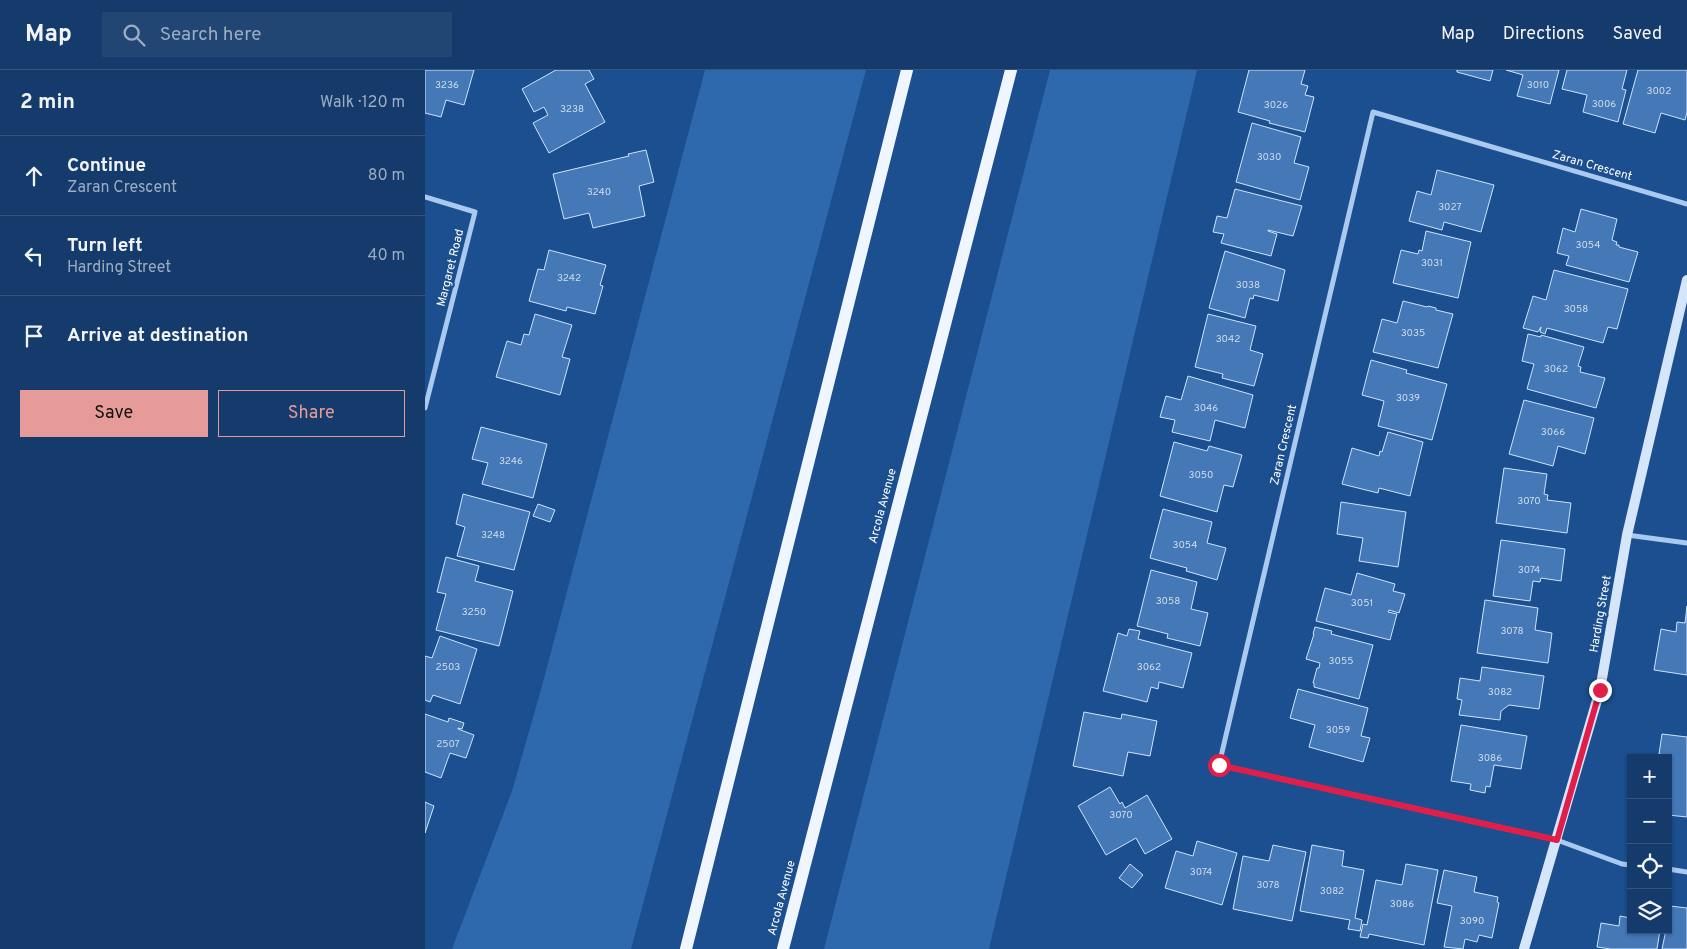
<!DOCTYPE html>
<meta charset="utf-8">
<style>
:root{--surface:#143b6b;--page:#214673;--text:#f1f3f6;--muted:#9dadc1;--line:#33557e;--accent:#e69b98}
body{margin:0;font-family:Overpass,sans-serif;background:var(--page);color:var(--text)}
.controls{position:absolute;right:15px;bottom:15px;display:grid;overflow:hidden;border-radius:0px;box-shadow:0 1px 4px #0004}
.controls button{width:45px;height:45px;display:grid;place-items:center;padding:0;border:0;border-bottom:1px solid var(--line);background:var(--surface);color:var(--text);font:25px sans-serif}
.stop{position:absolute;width:15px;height:15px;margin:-11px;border:4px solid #e11d48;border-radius:50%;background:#fff}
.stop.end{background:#e11d48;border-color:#fff;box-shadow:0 1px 5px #0008}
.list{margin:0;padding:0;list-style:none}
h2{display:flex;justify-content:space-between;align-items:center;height:65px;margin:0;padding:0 20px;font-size:21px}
h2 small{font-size:16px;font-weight:400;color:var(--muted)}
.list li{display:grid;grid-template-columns:32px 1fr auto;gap:15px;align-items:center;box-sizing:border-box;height:80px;padding:0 20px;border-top:1px solid var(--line)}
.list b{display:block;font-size:19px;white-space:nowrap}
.list p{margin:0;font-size:16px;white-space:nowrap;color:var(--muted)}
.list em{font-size:16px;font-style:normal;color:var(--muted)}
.actions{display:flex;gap:10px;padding:15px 20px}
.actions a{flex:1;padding:11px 0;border:1px solid var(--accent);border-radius:0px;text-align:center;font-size:18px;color:var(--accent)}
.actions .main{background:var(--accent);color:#111}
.icon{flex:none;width:28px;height:28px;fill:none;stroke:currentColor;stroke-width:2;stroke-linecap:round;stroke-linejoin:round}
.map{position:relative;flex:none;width:1262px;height:879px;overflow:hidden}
header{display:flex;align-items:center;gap:30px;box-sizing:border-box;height:70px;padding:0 25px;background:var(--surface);border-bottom:1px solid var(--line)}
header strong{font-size:24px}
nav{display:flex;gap:28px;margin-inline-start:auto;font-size:18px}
.search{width:350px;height:45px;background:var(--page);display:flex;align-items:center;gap:12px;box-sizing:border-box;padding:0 18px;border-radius:0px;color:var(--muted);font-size:19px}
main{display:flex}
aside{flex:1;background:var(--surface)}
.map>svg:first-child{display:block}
.grass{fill:#2e69ad}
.building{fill:#4478b7;stroke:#cfe3fa}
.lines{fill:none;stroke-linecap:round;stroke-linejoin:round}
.street{stroke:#a9c9ee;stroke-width:5}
.secondary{stroke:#d6e6fa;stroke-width:10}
.primary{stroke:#f0f6ff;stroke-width:12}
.route{stroke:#e11d48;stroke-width:6}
.labels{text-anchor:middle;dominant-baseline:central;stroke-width:4.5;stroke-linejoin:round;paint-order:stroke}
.number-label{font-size:10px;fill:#d0dded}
.street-label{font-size:12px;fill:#fff;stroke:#1b4f8f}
</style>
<header>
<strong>Map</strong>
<div class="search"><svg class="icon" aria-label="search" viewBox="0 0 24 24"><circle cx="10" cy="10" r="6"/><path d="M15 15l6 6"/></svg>Search here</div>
<nav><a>Map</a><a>Directions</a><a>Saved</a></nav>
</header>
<main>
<aside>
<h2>2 min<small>Walk · 120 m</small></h2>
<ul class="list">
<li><svg class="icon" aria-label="ahead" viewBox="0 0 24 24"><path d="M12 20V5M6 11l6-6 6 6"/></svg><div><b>Continue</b><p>Zaran Crescent</p></div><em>80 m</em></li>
<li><svg class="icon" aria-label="left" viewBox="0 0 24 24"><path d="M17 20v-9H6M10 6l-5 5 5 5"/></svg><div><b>Turn left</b><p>Harding Street</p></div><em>40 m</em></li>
<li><svg class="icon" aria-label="arrive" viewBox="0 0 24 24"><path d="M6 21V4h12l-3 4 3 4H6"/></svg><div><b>Arrive at destination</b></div></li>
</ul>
<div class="actions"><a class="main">Save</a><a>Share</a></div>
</aside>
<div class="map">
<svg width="1262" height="879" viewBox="0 0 1262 879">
<rect width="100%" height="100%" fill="#1b4f8f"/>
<path class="grass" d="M 280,0 L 441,0 L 206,879 L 27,879 L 87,721 L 117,616 Z
M 625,0 L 772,0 L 564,879 L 399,879 Z"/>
<path class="building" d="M 0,0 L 49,0 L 39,35 L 21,30 L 16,47 L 0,43 Z
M 131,0 L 164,0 L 169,9 L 160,14 L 180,52 L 124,83 L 108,53 L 123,45 L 119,37 L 109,42 L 97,19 Z
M 824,0 L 880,0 L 876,14 L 883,16 L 880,25 L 889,27 L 880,62 L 844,53 L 845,51 L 813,42 Z
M 1032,0 L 1068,0 L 1065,11 L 1032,2 Z
M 1081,0 L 1134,0 L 1125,34 L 1092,26 L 1098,5 Z
M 1142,0 L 1202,0 L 1197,19 L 1201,20 L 1193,52 L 1158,42 L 1162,25 L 1137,19 Z
M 1213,0 L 1262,0 L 1262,42 L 1260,50 L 1236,43 L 1230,63 L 1198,54 Z
M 827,53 L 876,67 L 869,93 L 884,97 L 875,130 L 811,112 Z
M 221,80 L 229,112 L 214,116 L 220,146 L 168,158 L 164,143 L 139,149 L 128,104 L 204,86 L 203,84 Z
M 1012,100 L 1069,115 L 1056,162 L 1019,152 L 1017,160 L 984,151 L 992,121 L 1006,125 Z
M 810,119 L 877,136 L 868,166 L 843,160 L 843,161 L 852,164 L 846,186 L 796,173 L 799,164 L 788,162 L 792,146 L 802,148 Z
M 1156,139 L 1192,149 L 1187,170 L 1192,172 L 1191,175 L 1194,175 L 1194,177 L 1213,182 L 1204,212 L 1141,195 L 1144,186 L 1132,183 L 1138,158 L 1150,162 Z
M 1001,161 L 1046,172 L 1033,228 L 968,213 L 976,180 L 993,184 L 994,180 L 997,181 Z
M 124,180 L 181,195 L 175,215 L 178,216 L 170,244 L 142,237 L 141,241 L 104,231 L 113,199 L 119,200 Z
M 800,181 L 860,200 L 853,231 L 829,225 L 828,229 L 825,228 L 820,248 L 784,238 Z
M 1129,200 L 1203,219 L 1192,259 L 1183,257 L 1178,273 L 1122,258 L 1120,264 L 1115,262 L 1116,257 L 1113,262 L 1098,258 L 1108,226 L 1121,230 Z
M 978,231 L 1002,237 L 1003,236 L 1011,238 L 1011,240 L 1028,244 L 1013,298 L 948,282 L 957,249 L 972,253 Z
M 110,244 L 147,255 L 137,287 L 145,289 L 135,325 L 71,307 L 82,271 L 96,275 L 99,264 L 104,265 Z
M 783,244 L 831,256 L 825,280 L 838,284 L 829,316 L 797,308 L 798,304 L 770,297 Z
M 1103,264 L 1116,267 L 1116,265 L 1159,277 L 1153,296 L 1156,297 L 1155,302 L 1180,308 L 1171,338 L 1102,319 L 1109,294 L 1097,291 Z
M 946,290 L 982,300 L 981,303 L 1022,314 L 1007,370 L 953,356 L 959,331 L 937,325 Z
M 763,306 L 828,325 L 820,358 L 790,350 L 785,371 L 747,362 L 750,350 L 735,347 L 741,326 L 756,330 Z
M 1099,330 L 1169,348 L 1160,384 L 1133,376 L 1128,396 L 1084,384 Z
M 56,357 L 122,374 L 108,428 L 57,414 L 63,393 L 47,389 Z
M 963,362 L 998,372 L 985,426 L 954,418 L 953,423 L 917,414 L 927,378 L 954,386 L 955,381 L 957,382 Z
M 749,372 L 782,381 L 784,376 L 817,385 L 808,417 L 799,415 L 792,442 L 735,426 Z
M 1079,398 L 1122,404 L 1119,424 L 1123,425 L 1122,430 L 1146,433 L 1142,463 L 1071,453 Z
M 38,424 L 105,442 L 89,500 L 32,486 L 40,457 L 31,454 Z
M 916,432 L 981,442 L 973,497 L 934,491 L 938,468 L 912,464 Z
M 113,434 L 130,440 L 125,452 L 108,446 Z
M 738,439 L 787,452 L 782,473 L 801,478 L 792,510 L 761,501 L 762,498 L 725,488 Z
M 1076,470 L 1140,479 L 1136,511 L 1116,508 L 1115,512 L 1108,511 L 1105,531 L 1068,526 Z
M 21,487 L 54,496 L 50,511 L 88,521 L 74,576 L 11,560 L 21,524 L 12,522 Z
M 726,500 L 772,512 L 766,539 L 783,543 L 775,576 L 742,568 L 743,564 L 712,556 Z
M 932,503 L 970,514 L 968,521 L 980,524 L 974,543 L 964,540 L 963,542 L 972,544 L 965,570 L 891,551 L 900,518 L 926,525 Z
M 1060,530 L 1113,538 L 1110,560 L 1127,563 L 1123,593 L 1052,583 Z
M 1262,536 L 1262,605 L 1229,600 L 1236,559 L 1251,562 L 1252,552 L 1260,553 Z
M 890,557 L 907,561 L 906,564 L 948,575 L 934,629 L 889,617 L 889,613 L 888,613 L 892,598 L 894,598 L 895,593 L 881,589 L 889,564 L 888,564 Z
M 704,559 L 715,561 L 713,569 L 767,583 L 758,618 L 734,612 L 733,619 L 726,617 L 722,632 L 678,621 L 693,563 L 702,566 Z
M 15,566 L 52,579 L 35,634 L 8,625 L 5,632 L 0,630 L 0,586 L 7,588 Z
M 1057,597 L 1119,606 L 1114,639 L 1084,635 L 1076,641 L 1075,650 L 1034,645 L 1037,630 L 1032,629 L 1035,608 L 1055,611 Z
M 873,619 L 943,638 L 936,666 L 945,668 L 938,692 L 884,677 L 890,655 L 865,648 Z
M 659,642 L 696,649 L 697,644 L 732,651 L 725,686 L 703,682 L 698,706 L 648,696 Z
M 0,644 L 23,652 L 24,648 L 39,653 L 37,659 L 33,658 L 33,659 L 49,665 L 41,688 L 25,683 L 16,708 L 0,702 Z
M 1036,655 L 1102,666 L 1096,699 L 1069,695 L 1065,717 L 1061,716 L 1060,723 L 1045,720 L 1046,714 L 1026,711 Z
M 1237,664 L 1262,667 L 1262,747 L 1243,745 L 1243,688 L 1238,688 L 1239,685 L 1234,684 Z
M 685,717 L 695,734 L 697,732 L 700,738 L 722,725 L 747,769 L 720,784 L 711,768 L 681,785 L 653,736 Z
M 0,732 L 9,736 L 0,763 Z
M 772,771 L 812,783 L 797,835 L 740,818 L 751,781 L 768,786 Z
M 848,775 L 881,782 L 867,851 L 808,839 L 818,786 L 844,791 Z
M 887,775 L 919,781 L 917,796 L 939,800 L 930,848 L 937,850 L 935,861 L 923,859 L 925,850 L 875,841 Z
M 705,794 L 718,805 L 707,818 L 694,808 Z
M 981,794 L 1013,800 L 999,875 L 944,864 L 943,868 L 935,867 L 938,854 L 942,855 L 951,810 L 977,815 Z
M 1019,800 L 1052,807 L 1049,822 L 1073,827 L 1072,832 L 1074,833 L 1067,868 L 1054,865 L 1052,872 L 1040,869 L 1038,879 L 1019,877 L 1027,836 L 1012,833 Z
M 1245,836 L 1262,838 L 1262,879 L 1237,879 L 1241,860 L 1243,860 Z
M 1206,842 L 1206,860 L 1235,860 L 1232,879 L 1186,879 L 1172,877 L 1176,853 L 1194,856 L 1195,846 L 1205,848 Z"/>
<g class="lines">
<path class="street" d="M 0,127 L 50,142 L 0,338
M 1202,465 L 1262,473
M 1206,795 L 1197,794 L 1132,770 L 794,695 L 948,42 L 1262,134
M 1243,799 L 1262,802"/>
<path class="secondary" d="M 1099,879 L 1175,620 L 1202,465 L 1262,210"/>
<path class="primary" d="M 261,879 L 482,0
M 358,879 L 586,0"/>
</g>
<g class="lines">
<path class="route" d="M 794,695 L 1132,770 L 1175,620"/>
</g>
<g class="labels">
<g class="number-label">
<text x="22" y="15">3236</text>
<text x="1113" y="15">3010</text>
<text x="1234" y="21">3002</text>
<text x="1179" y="34">3006</text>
<text x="851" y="35">3026</text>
<text x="147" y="39">3238</text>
<text x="844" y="87">3030</text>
<text x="174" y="122">3240</text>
<text x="1025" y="137">3027</text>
<text x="1163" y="175">3054</text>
<text x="1007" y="193">3031</text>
<text x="144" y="208">3242</text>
<text x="823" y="215">3038</text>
<text x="1151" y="239">3058</text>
<text x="988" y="263">3035</text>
<text x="803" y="269">3042</text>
<text x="1131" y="299">3062</text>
<text x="983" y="328">3039</text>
<text x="781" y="338">3046</text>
<text x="1128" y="362">3066</text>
<text x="86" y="391">3246</text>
<text x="776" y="405">3050</text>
<text x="1104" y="431">3070</text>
<text x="68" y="465">3248</text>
<text x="760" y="475">3054</text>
<text x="1104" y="500">3074</text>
<text x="743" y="531">3058</text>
<text x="937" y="533">3051</text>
<text x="49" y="542">3250</text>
<text x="1087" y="561">3078</text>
<text x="916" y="591">3055</text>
<text x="23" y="597">2503</text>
<text x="724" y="597">3062</text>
<text x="1075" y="622">3082</text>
<text x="913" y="660">3059</text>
<text x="23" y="674">2507</text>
<text x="1065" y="688">3086</text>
<text x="696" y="745">3070</text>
<text x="776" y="802">3074</text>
<text x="843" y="815">3078</text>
<text x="907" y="821">3082</text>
<text x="977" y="834">3086</text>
<text x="1047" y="851">3090</text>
</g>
<g class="street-label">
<text transform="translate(1167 96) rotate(16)">Zaran Crescent</text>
<text transform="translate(26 198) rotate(-76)">Margaret Road</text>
<text transform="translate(859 375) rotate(-77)">Zaran Crescent</text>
<text transform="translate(458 436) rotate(-75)">Arcola Avenue</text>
<text transform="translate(1176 544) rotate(-80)">Harding Street</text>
<text transform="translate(357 828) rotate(-75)">Arcola Avenue</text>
</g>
</g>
</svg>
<div class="controls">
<button>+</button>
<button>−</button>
<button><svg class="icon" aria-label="locate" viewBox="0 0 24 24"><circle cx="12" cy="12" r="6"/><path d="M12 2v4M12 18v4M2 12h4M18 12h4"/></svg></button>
<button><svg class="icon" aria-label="layers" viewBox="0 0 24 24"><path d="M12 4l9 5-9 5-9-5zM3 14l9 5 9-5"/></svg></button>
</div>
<div class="stop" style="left:794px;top:695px"></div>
<div class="stop end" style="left:1175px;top:620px"></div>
</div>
</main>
